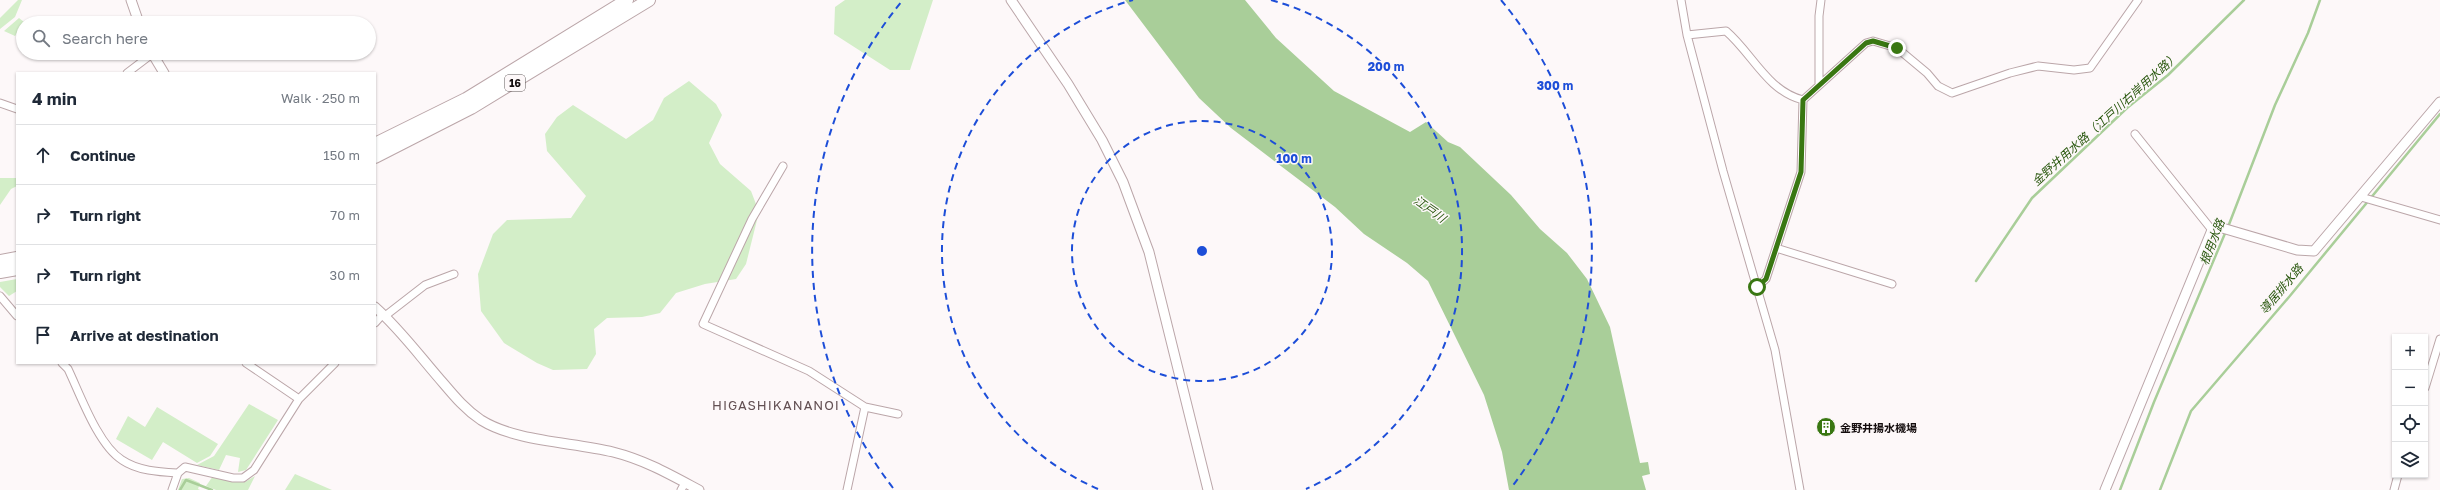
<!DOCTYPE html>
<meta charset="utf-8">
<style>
:root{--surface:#fff;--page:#f2f2f3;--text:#1f2937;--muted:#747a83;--line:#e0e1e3}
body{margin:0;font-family:"Golos Text","Noto Sans JP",sans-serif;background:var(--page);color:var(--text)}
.controls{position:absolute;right:12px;bottom:12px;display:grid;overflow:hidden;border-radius:0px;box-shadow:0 1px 3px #0004}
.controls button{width:36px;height:36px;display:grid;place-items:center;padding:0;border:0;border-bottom:1px solid var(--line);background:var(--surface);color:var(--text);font:20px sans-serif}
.stop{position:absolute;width:12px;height:12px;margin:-9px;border:3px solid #397712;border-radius:50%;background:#fff}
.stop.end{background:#397712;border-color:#fff;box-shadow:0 1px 4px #0008}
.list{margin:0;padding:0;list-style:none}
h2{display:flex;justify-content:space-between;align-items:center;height:52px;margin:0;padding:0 16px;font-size:17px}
h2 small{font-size:13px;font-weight:400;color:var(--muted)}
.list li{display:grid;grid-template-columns:26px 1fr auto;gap:12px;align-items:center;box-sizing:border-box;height:60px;padding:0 16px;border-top:1px solid var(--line)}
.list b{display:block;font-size:15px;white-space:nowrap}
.list em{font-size:13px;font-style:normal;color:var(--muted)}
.icon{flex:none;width:22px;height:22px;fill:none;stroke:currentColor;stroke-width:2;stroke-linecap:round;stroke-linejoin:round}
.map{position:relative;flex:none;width:2440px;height:490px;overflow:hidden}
.search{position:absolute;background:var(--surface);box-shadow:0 1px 3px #0004;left:16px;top:16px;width:360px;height:44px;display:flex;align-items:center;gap:10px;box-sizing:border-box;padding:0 14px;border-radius:22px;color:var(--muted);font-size:15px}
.panel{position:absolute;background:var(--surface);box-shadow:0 1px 3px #0004;left:16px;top:72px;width:360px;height:292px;border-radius:0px}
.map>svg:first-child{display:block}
.green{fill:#d3eec8}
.water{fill:#a9ce99}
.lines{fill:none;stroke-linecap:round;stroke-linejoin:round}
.stream{stroke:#a9ce99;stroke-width:2.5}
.minor-casing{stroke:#bba6a9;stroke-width:9}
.tertiary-casing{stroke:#bba6a9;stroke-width:11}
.trunk-casing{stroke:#bba6a9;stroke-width:14}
.minor{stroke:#fff;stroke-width:7}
.tertiary{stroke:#fff;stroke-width:9}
.trunk{stroke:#fff;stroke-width:12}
.route{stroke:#397712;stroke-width:5}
.ring{fill:none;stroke:#1d4ed8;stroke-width:2;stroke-dasharray:7 5}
.labels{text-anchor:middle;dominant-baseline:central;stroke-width:3;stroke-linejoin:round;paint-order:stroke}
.shield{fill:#fdf8f9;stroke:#5a5454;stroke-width:1}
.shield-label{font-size:10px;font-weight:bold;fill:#140d0e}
.poi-label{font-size:11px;font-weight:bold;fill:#140d0e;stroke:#fdf8f9;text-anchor:start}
.water-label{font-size:12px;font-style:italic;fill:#2a580f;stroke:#fdf8f9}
.quarter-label{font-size:13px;letter-spacing:1px;fill:#635053;stroke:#fdf8f9}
.centre{fill:#1d4ed8;stroke:#fdf8f9;stroke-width:2}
.ring-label{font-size:12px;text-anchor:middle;font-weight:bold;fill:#1d4ed8;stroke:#fdf8f9;stroke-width:3;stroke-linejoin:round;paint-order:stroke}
</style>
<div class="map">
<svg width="2440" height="490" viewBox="0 0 2440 490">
<rect width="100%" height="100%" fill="#fdf8f9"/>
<path class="green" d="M 18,0 L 22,0 L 15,17 L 0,29 L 0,18 Z
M 845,0 L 933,0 L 910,70 L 890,70 L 834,34 L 835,7 Z
M 19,18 L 24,22 L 15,36 L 4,31 Z
M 689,81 L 716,104 L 722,115 L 709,143 L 720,164 L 751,191 L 759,212 L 746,264 L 736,279 L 705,284 L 676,293 L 660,313 L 642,317 L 607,318 L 594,329 L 596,354 L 587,369 L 553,370 L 537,363 L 504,343 L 481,311 L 478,274 L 493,234 L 507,220 L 571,218 L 586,196 L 547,151 L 545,134 L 557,117 L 573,105 L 626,139 L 653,120 L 664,98 Z
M 0,178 L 17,178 L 17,186 L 11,189 L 0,205 Z
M 17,279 L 17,291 L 9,296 L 0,287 L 0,282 Z
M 249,404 L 278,420 L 246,470 L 238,472 L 240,458 L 226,455 L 219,470 L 197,465 L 214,456 Z
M 157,407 L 218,444 L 210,456 L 197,463 L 163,442 L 152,460 L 116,439 L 128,416 L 145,427 Z
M 295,474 L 332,490 L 285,490 Z
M 213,476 L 245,482 L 255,476 L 248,490 L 216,490 L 206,486 Z
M 189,478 L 200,483 L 198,489 L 200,490 L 178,490 L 182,479 Z"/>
<path class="water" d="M 1125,0 L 1245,0 L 1276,38 L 1334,91 L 1410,132 L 1426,122 L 1448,142 L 1460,147 L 1511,195 L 1540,229 L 1567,253 L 1587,279 L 1610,327 L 1640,463 L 1648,462 L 1650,474 L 1642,476 L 1646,490 L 1509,490 L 1502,452 L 1484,395 L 1428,281 L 1407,263 L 1364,234 L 1335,207 L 1231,128 L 1199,98 Z"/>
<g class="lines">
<path class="stream" d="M 2228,227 L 2275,105 L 2308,33 L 2320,0
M 1976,281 L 2032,198 L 2127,108 L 2168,75 L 2244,0
M 180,490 L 186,480 L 212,490
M 2120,490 L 2154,402 L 2226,231
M 2160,490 L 2191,411 L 2289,297 L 2440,114"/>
<defs>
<path id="minor" d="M 1681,0 L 1687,35 L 1723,171 L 1775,350 L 1800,490
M 1687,35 L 1726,31 C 1752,53 1767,91 1803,100
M 127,73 L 152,54
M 1819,83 L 1819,16 L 1821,0
M 0,103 L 17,109
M 2135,134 L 2212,230
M 783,166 L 752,219 L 703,324 L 809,371 L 865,407 L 898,414
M 2361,197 L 2440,220
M 1776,248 L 1892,284
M 1757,287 L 1766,279 L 1801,172 L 1803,100 L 1866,43 L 1873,41 L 1897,48 L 1927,73 L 1938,86 L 1952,93 L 2010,73 L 2038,66 L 2074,70 L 2090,68 L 2138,0
M 0,296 L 17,316
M 385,316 L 425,285 L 454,274
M 375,323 L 383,314
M 62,363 L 68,369 C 80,394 98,445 122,460 C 138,471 160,472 178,473
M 246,363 L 299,399
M 2425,388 L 2440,339
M 172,490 L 178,473 L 185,467 L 233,478 L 243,478 L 254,470 L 299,399 L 335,363
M 681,490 L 685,483
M 847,490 L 865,407
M 2394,490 L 2398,475"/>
<path id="tertiary" d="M 131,0 L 139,23
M 1011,0 L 1068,84 L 1102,140 L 1123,182 L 1149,252 L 1208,490
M 152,53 L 164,73
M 375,307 C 401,330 421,358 444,384 C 455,397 466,410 481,420 C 516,442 573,442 613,452 C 645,460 671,475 699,490
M 2105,490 L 2212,230 L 2219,227 L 2297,250 L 2314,251 L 2440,102"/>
<path id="trunk" d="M 375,144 L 466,99 L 627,0
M 375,157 L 471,108 L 649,0
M 0,261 L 17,258
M 0,272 L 17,269"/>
</defs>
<use href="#minor" class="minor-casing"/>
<use href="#tertiary" class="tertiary-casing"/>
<use href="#trunk" class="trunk-casing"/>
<use href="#minor" class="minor"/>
<use href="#tertiary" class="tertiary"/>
<use href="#trunk" class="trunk"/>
</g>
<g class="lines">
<path class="route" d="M 1757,287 L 1766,279 L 1801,172 L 1803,100 L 1866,43 L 1873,41 L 1897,48"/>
</g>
<g class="ring">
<circle cx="1202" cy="251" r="130"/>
<path d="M1098 489A260 260 0 0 1 1133 0M1271 0A260 260 0 0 1 1306 489"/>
<path d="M893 488A390 390 0 0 1 903 0M1501 0A390 390 0 0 1 1511 488"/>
</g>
<defs>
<symbol id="building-disc" viewBox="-11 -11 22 22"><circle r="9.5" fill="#397712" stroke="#fdf8f9"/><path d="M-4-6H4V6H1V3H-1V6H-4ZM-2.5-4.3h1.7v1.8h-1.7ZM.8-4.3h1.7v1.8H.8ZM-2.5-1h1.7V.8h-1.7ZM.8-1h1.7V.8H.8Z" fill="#fff"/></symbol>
</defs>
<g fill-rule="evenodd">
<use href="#building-disc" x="1815" y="416" width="22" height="22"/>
</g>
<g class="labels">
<rect class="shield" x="505" y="75" width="20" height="16" rx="3"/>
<g class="shield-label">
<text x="515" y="83">16</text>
</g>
<g class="poi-label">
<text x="1840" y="427">金野井揚水機場</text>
</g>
<g class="water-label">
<text transform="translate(2105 119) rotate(-42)">金野井用水路（江戸川右岸用水路）</text>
<text transform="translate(1430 209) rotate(35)">江戸川</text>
<text transform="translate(2212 242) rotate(-69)">根用水路</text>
<text transform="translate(2281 289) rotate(-50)">導居排水路</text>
</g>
<g class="quarter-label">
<text x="776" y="405">HIGASHIKANANOI</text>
</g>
</g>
<circle cx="1202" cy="251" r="6" class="centre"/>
<g class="ring-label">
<text x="1386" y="71">200 m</text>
<text x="1555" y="90">300 m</text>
<text x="1294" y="163">100 m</text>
</g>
</svg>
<div class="controls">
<button>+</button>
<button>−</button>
<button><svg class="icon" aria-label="locate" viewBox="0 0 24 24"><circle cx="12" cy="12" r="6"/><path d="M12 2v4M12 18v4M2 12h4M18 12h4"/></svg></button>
<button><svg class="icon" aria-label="layers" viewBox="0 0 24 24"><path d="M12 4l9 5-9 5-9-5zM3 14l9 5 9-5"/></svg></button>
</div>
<div class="stop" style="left:1757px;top:287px"></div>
<div class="stop end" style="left:1897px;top:48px"></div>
<div class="search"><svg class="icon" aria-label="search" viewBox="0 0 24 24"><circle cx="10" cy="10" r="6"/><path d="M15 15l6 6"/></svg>Search here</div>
<section class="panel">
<h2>4 min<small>Walk · 250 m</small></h2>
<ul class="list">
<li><svg class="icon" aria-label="ahead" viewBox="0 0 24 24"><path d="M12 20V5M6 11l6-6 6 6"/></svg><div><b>Continue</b></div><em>150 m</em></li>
<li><svg class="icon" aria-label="right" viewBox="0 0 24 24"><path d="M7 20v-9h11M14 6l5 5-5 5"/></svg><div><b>Turn right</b></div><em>70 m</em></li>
<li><svg class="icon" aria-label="right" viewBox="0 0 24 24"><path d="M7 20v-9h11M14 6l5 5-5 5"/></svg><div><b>Turn right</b></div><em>30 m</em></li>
<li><svg class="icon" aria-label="arrive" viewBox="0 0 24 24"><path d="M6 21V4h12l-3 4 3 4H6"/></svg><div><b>Arrive at destination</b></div></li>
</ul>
</section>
</div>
